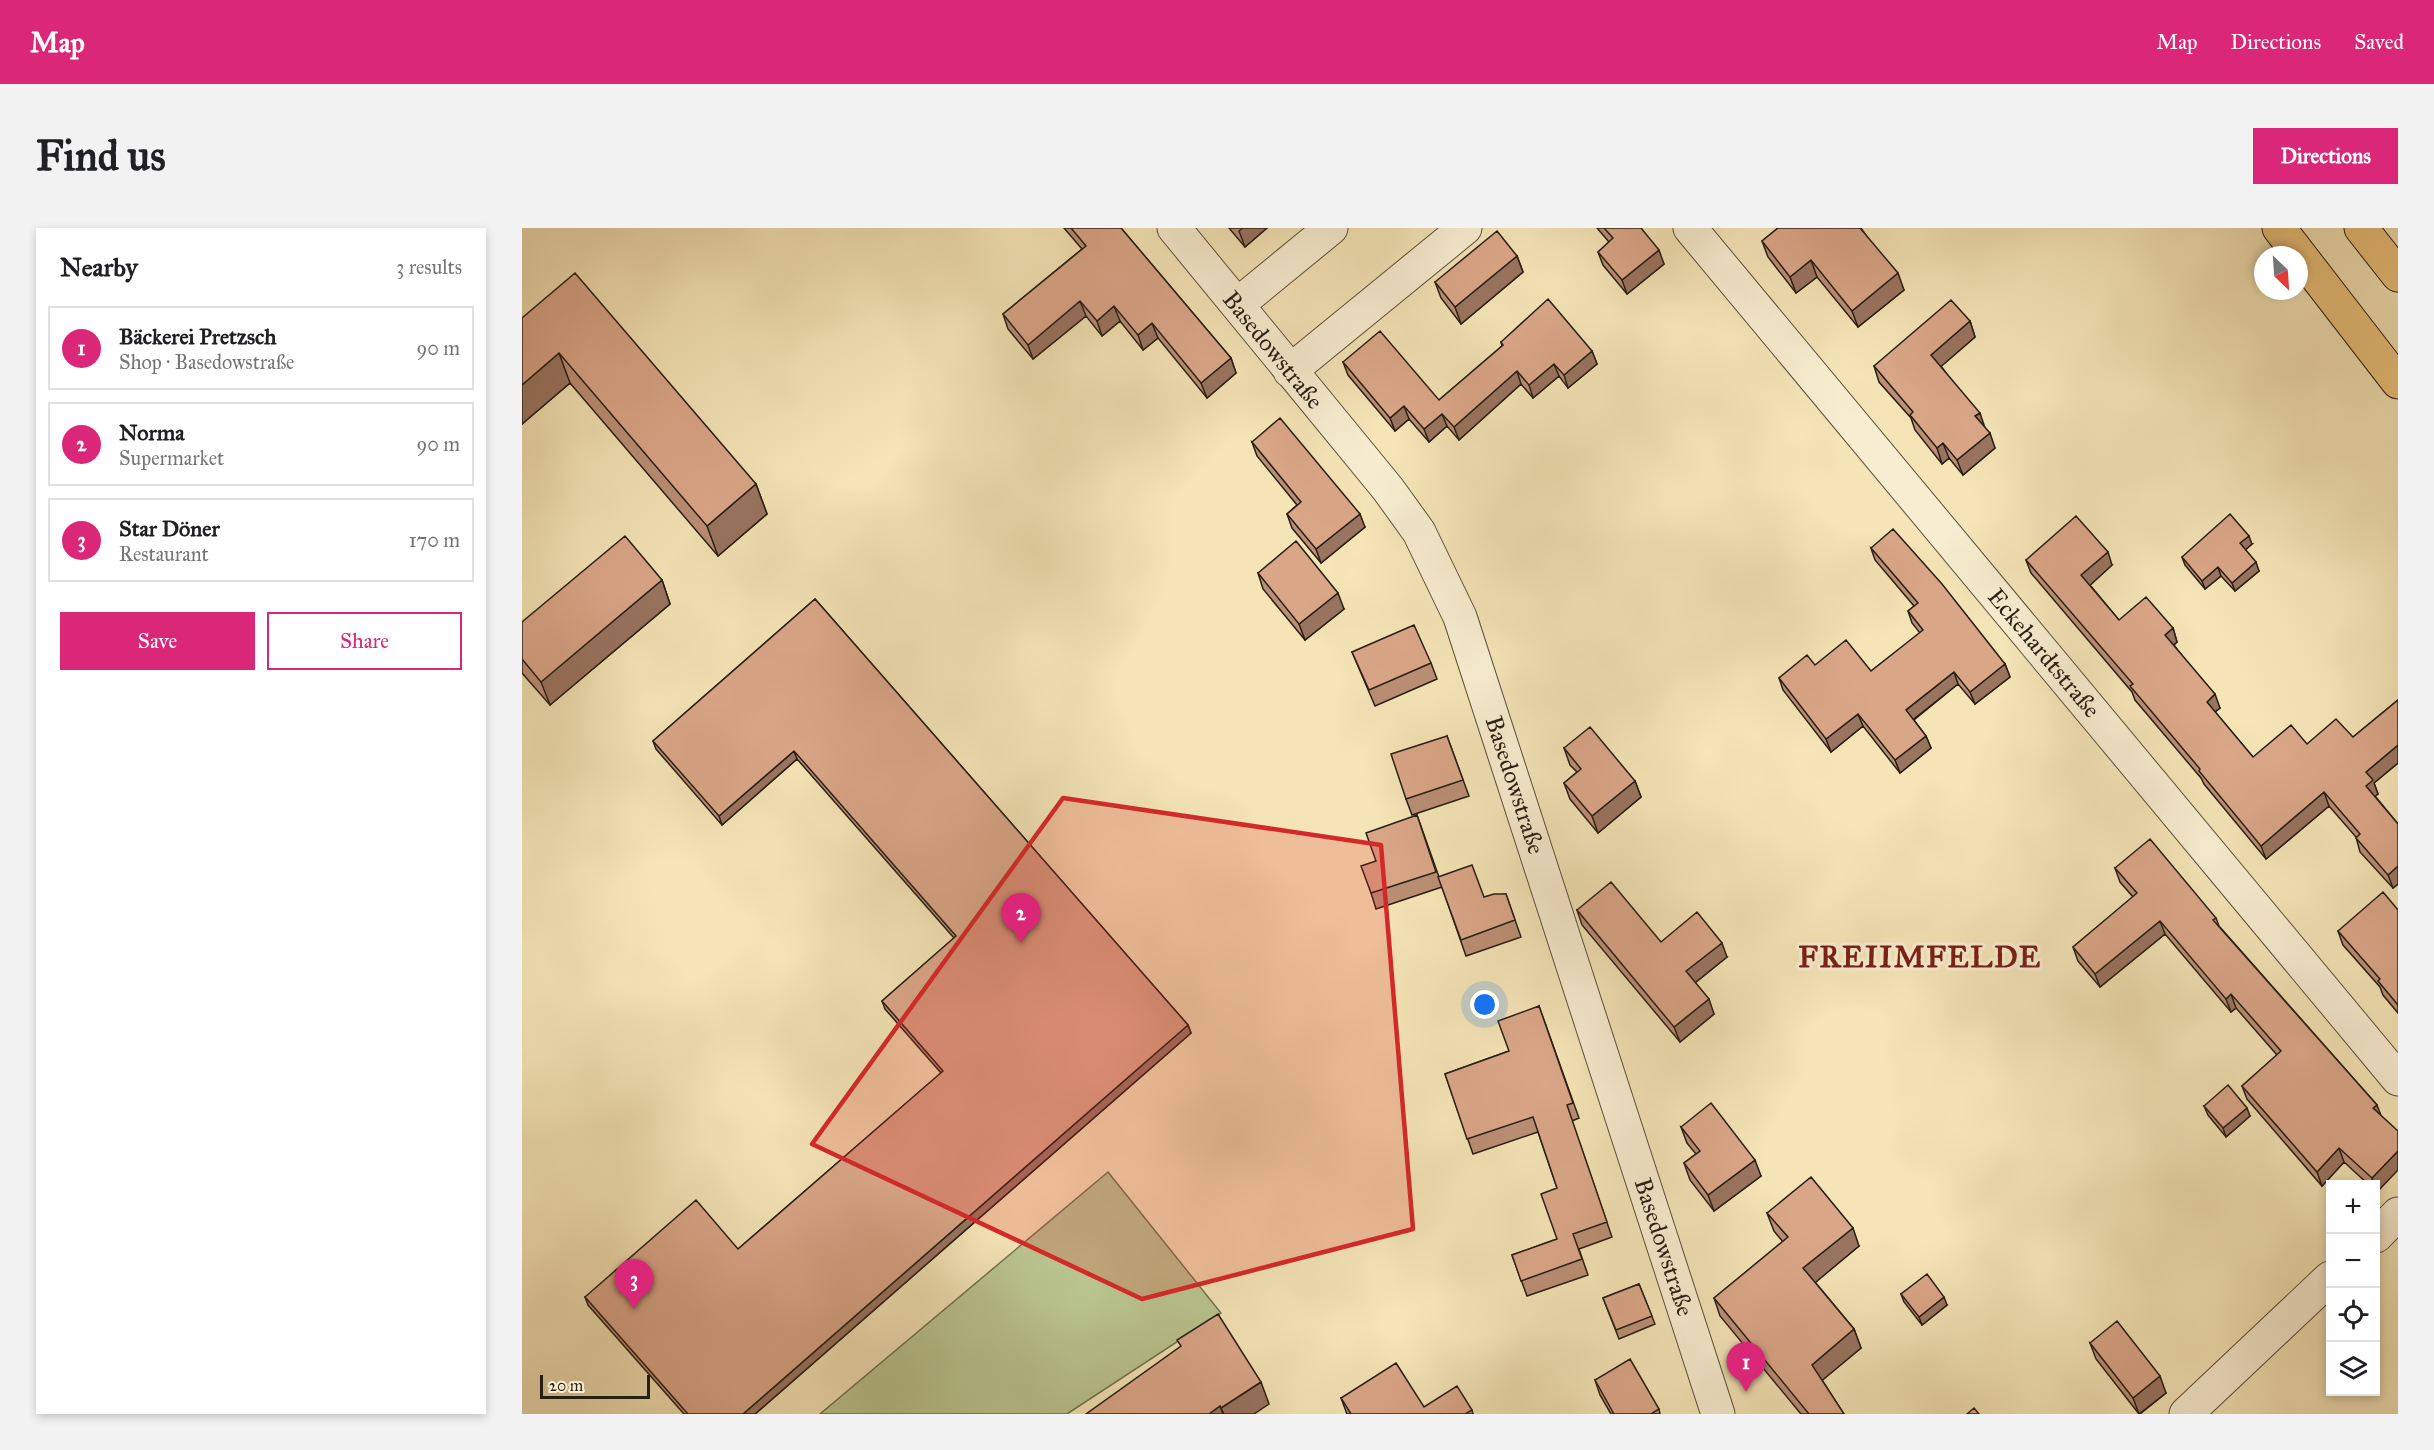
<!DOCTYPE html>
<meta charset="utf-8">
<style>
:root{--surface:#fff;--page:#f2f2f2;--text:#202124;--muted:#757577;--line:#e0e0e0;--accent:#db2777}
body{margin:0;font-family:"IM FELL Great Primer",serif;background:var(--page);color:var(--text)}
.controls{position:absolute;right:18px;bottom:18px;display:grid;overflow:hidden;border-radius:0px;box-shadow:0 3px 9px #0003}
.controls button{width:54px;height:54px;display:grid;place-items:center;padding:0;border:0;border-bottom:2px solid var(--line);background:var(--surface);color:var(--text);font:30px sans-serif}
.compass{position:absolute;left:1732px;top:18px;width:54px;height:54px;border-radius:50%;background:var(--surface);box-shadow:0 3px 9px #0003;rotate:155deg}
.scale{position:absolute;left:18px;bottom:15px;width:110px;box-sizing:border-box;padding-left:6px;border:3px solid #271e14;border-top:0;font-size:16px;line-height:21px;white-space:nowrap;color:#271e14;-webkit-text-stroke:4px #f8edd0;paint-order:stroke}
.you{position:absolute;left:963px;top:777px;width:21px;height:21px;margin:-15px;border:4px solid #fff;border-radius:50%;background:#1a73e8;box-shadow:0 0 0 9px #1a73e833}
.badge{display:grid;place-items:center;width:39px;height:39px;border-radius:50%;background:var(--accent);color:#fff;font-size:20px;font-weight:700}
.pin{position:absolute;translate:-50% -50px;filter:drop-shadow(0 2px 3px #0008)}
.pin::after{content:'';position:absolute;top:32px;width:21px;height:18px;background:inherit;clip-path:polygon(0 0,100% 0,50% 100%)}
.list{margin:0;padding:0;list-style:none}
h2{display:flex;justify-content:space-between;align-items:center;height:78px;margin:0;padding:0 24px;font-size:26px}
h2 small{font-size:20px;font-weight:400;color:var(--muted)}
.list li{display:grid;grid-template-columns:39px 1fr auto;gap:18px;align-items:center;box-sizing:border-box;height:84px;margin:0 12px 12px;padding:0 12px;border:2px solid var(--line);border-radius:0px}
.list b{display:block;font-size:22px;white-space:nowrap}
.list p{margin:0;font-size:20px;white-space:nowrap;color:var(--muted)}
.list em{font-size:20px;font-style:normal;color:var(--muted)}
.actions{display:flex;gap:12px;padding:18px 24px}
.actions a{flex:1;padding:14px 0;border:2px solid var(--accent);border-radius:0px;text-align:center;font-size:21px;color:var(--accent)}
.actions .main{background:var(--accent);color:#fff}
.icon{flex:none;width:33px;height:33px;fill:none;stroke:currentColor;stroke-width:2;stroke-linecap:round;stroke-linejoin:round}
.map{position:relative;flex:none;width:1876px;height:1186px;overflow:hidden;border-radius:0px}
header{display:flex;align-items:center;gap:36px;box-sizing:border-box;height:84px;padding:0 30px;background:var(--accent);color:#fff}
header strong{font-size:28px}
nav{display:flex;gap:33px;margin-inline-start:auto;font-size:21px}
.intro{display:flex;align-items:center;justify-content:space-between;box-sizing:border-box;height:144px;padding:0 36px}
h1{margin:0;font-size:42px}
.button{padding:15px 27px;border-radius:0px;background:var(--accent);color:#fff;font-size:21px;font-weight:700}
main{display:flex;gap:36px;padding:0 36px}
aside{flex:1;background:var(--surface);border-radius:0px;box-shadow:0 3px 9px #0003}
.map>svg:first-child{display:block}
.green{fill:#bac58f;stroke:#707252;stroke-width:1.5}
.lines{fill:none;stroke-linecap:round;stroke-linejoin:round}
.minor-casing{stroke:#5a503c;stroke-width:35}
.major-casing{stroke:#271e14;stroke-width:35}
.minor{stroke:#f8edd0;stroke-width:33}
.major{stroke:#eac27b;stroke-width:33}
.wall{fill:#bb8f75;stroke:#271e14;stroke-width:1.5}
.shaded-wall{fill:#99745f;stroke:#271e14;stroke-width:1.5}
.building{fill:#daa688;stroke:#271e14;stroke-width:1.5}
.marked{fill:#d62828;fill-opacity:0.2;stroke:#d62828;stroke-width:4.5;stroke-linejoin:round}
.labels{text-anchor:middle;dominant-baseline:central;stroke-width:6;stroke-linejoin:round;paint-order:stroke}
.street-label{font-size:24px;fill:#271e14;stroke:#f8edd0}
.district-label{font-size:30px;font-weight:bold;letter-spacing:1.5px;fill:#7a1f14;stroke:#f8edd0}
</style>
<header>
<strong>Map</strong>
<nav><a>Map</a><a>Directions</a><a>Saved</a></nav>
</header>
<div class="intro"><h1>Find us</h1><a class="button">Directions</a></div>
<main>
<aside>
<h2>Nearby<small>3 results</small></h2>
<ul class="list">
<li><span class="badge">1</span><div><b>Bäckerei Pretzsch</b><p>Shop · Basedowstraße</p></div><em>90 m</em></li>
<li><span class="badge">2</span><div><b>Norma</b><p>Supermarket</p></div><em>90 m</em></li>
<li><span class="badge">3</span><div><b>Star Döner</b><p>Restaurant</p></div><em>170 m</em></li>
</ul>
<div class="actions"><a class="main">Save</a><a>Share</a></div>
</aside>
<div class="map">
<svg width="1876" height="1186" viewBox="0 0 1876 1186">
<rect width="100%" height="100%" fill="#f4e4b6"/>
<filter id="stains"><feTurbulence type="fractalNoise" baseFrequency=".00333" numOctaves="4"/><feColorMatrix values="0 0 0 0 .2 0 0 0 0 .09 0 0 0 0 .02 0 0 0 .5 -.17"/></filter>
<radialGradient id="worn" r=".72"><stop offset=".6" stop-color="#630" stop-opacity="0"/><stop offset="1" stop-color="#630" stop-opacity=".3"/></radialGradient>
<path class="green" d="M 586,944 L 699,1085 L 545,1186 L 298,1186 Z"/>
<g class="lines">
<defs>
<path id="minor" d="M 652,0 L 866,261 L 897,304 L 938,389 L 1196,1186
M 1168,0 L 1876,851
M 715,77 L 809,0
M 768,143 L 943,0
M 1854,1008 L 1876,986
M 1664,1186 L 1808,1050"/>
<path id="major" d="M 1757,0 L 1876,154
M 1839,0 L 1876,47"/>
</defs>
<use href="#minor" class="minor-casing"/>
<use href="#major" class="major-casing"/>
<use href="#minor" class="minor"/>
<use href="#major" class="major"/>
</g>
<path class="wall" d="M 542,0 L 599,0 L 709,130 L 714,145 L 685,170 L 636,110 L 621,122 L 598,93 L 580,108 L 564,88 L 511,131 L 486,101 L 481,86 L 560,21 Z
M 707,0 L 745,0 L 723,19 Z
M 1075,0 L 1119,0 L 1142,36 L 1105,66 L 1081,37 L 1076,24 L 1087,14 Z
M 1256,0 L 1339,0 L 1382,62 L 1336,99 L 1295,49 L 1274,65 L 1246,29 L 1240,13 Z
M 995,28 L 1001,44 L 939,96 L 919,70 L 913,54 Z
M 0,90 L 234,256 L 245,286 L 196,328 L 48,155 L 0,196 Z
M 1448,93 L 1453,109 L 1419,138 L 1463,200 L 1473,220 L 1441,247 L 1427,230 L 1420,236 L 1393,202 L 1389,190 L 1357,154 L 1352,138 Z
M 979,114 L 1070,123 L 1075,136 L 1046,160 L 1037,148 L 1011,170 L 999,156 L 937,212 L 925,198 L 907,214 L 887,191 L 873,203 L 826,147 L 821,134 L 917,172 L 980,118 Z
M 730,214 L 843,299 L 799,335 L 770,300 L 765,286 L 775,277 L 735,228 Z
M 1730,316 L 1723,322 L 1737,343 L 1713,363 L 1699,348 L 1683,361 L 1663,337 L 1660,329 Z
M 1349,320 L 1483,436 L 1488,449 L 1453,476 L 1436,456 L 1392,492 L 1404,508 L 1409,520 L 1378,545 L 1341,498 L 1309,524 L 1261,462 L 1257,450 L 1293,437 L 1349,443 L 1398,405 L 1390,395 L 1386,383 L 1392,378 L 1353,332 Z
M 1504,332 L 1590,337 L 1568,357 L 1597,392 L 1651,400 L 1655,414 L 1652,417 L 1698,480 L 1693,484 L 1731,529 L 1785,516 L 1831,509 L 1876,472 L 1876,535 L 1852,555 L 1856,566 L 1853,568 L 1876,596 L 1876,656 L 1871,660 L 1838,624 L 1834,609 L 1807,578 L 1744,631 L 1682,556 L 1679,550 L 1613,472 L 1610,464 L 1509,345 Z
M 736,345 L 822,381 L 783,412 L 741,361 Z
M 140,352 L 148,376 L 28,477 L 0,445 L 0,394 Z
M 293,371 L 666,797 L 669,805 L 233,1186 L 162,1186 L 66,1077 L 63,1069 L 216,1021 L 419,845 L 363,781 L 360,773 L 432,710 L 275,531 L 200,597 L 134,521 L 131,513 Z
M 830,424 L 909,435 L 915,451 L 853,478 Z
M 925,508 L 947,568 L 890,587 L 884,571 Z
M 1042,520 L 1113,553 L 1119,569 L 1076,605 L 1048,571 L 1042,555 L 1055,544 L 1048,537 Z
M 895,587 L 917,649 L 962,669 L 984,666 L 999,709 L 944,728 L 920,659 L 854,681 L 849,665 L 854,633 Z
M 1593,640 L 1694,690 L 1697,698 L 1855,877 L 1855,964 L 1854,963 L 1854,957 L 1847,957 L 1822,934 L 1800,958 L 1725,871 L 1720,858 L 1755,827 L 1714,780 L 1709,784 L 1643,706 L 1578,759 L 1556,733 L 1551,719 L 1611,669 L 1598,654 Z
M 1055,682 L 1139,714 L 1205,729 L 1173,755 L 1192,786 L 1158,814 L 1060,697 Z
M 1876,682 L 1876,785 L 1861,767 L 1858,759 L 1821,717 L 1816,703 Z
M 1017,778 L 1057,890 L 1050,893 L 1090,1009 L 1057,1021 L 1066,1047 L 1005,1068 L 990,1027 L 1035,1011 L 1035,960 L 1016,904 L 951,926 L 923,846 L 987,823 Z
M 1682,878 L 1728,888 L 1704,909 L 1686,887 Z
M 1159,899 L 1239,948 L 1192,983 L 1168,952 L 1162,935 L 1174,926 L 1165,915 Z
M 1245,985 L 1337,1018 L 1293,1054 L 1332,1101 L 1339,1120 L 1300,1152 L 1322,1186 L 1279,1186 L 1198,1088 L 1192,1070 L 1261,1014 L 1252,1003 Z
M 1117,1056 L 1133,1096 L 1097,1111 L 1081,1070 Z
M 1379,1066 L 1425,1077 L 1400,1097 L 1382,1074 Z
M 1568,1115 L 1644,1165 L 1618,1186 L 1617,1186 L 1574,1131 Z
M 1073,1152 L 1137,1181 L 1138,1186 L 1089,1186 L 1078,1167 Z
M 819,1170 L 902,1179 L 950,1182 L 951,1186 L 825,1186 Z"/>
<path class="shaded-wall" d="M 721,0 L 745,0 L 723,19 L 717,3 Z
M 1137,22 L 1142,36 L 1105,66 L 1100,52 Z
M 995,28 L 1001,44 L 939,96 L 933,79 Z
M 1289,32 L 1295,49 L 1274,65 L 1268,49 Z
M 1376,45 L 1382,62 L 1336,99 L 1330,83 Z
M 558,73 L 564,88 L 511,131 L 506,117 Z
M 592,78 L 598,93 L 580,108 L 575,93 Z
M 1448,93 L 1453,109 L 1415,142 L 1409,127 Z
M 630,95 L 636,110 L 621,122 L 616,107 Z
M 1070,123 L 1075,136 L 1046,160 L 1042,147 Z
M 37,125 L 48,155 L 0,196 L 0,157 Z
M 709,130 L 714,145 L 685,170 L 679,155 Z
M 1032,136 L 1037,148 L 1011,170 L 1007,157 Z
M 995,143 L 999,156 L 937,212 L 932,199 Z
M 882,178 L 887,191 L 873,203 L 868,190 Z
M 1458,185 L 1463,200 L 1453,188 Z
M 920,186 L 925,198 L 907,214 L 902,201 Z
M 1468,205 L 1473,220 L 1441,247 L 1435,232 Z
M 1421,215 L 1427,230 L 1420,236 L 1415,220 Z
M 234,256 L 245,286 L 196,328 L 185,298 Z
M 838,286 L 843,299 L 799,335 L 794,321 Z
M 1727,308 L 1730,316 L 1721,324 L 1718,315 Z
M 1586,324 L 1590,337 L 1564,361 L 1559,347 Z
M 1734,334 L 1737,343 L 1713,363 L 1710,355 Z
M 1696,339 L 1699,348 L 1683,361 L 1680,353 Z
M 140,352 L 148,376 L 28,477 L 19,454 Z
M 816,365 L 822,381 L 783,412 L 777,396 Z
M 1651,400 L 1655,414 L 1648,420 L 1643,407 Z
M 1483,436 L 1488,449 L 1453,476 L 1448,464 Z
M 1432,444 L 1436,456 L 1388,494 L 1384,482 Z
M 1693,466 L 1698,480 L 1689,487 L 1685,474 Z
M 1336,486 L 1341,498 L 1309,524 L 1304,511 Z
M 1404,508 L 1409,520 L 1378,545 L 1373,532 Z
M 1876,517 L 1876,535 L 1852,555 L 1856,566 L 1849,572 L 1844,558 L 1844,544 Z
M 272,523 L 275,531 L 200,597 L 197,588 Z
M 1113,553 L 1119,569 L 1076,605 L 1070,588 Z
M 1802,564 L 1807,578 L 1744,631 L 1739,618 Z
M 1876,638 L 1876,656 L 1871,660 L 1866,647 Z
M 1638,693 L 1643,706 L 1578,759 L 1573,746 Z
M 1200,715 L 1205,729 L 1169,758 L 1164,743 Z
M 1709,766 L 1714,780 L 1709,784 L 1704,771 Z
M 1187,771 L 1192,786 L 1158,814 L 1152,799 Z
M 666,797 L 669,805 L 233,1186 L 221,1186 Z
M 1855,877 L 1860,890 L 1851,880 Z
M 1725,880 L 1728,888 L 1704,909 L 1701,900 Z
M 1817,920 L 1822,934 L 1800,958 L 1795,944 Z
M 1876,923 L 1876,942 L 1855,964 L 1854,957 L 1852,957 L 1850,950 Z
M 1233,932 L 1239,948 L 1192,983 L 1186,967 Z
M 1331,1000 L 1337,1018 L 1288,1059 L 1281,1040 Z
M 1422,1069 L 1425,1077 L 1400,1097 L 1397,1089 Z
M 1332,1101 L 1339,1120 L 1297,1155 L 1290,1137 Z
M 1638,1148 L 1644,1165 L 1617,1186 L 1611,1170 Z
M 739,1154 L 747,1176 L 732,1186 L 702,1186 L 699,1180 Z
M 698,1178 L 701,1186 L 687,1186 Z"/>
<path class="building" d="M 549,0 L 599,0 L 709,130 L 679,155 L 630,95 L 616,107 L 592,78 L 575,93 L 558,73 L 506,117 L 481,86 L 564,18 Z
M 1082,0 L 1119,0 L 1137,22 L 1100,52 L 1076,24 L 1091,10 Z
M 1256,0 L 1338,0 L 1376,45 L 1330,83 L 1289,32 L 1268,49 L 1240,13 Z
M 975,3 L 995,28 L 933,79 L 913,54 Z
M 53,45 L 234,256 L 185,298 L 37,125 L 0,157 L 0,90 Z
M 1026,71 L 1070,123 L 1042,147 L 1032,136 L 1007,157 L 995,143 L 932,199 L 920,186 L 902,201 L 882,178 L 868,190 L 821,134 L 858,103 L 917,172 L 981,117 L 979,114 Z
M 1429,72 L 1448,93 L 1409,127 L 1458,185 L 1453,188 L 1468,205 L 1435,232 L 1421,215 L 1415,220 L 1388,187 L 1391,184 L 1352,138 Z
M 758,190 L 838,286 L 794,321 L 765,286 L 779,274 L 730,214 Z
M 1708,286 L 1727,308 L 1718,315 L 1734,334 L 1710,355 L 1696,339 L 1680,353 L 1660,329 Z
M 1554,288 L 1586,324 L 1559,347 L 1597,392 L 1624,369 L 1651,400 L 1643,407 L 1693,466 L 1685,474 L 1731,529 L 1769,497 L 1785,516 L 1814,491 L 1831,509 L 1876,472 L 1876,517 L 1844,544 L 1851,552 L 1844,558 L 1876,596 L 1876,638 L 1866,647 L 1834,610 L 1838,606 L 1802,564 L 1739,618 L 1677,543 L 1678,541 L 1608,458 L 1611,456 L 1504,332 Z
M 1371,301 L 1420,356 L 1483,436 L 1448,464 L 1432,444 L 1384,482 L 1404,508 L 1373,532 L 1336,486 L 1304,511 L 1257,450 L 1285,427 L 1293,437 L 1324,412 L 1349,443 L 1401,402 L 1386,383 L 1396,375 L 1349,320 Z
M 103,308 L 140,352 L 19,454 L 0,431 L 0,394 Z
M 774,313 L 816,365 L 777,396 L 736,345 Z
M 293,371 L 666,797 L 221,1186 L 166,1186 L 63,1069 L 174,972 L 216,1021 L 421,843 L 360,773 L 434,708 L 272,523 L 197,588 L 131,513 Z
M 892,397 L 909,435 L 847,462 L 830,424 Z
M 1068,499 L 1113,553 L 1070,588 L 1042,555 L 1059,541 L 1042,520 Z
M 925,508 L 941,552 L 884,571 L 869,526 Z
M 895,587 L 914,644 L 849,665 L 839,638 L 854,633 L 844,605 Z
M 1628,611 L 1694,690 L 1691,692 L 1855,877 L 1851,880 L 1876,903 L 1876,923 L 1850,950 L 1817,920 L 1795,944 L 1720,858 L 1759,823 L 1709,766 L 1704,771 L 1638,693 L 1573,746 L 1551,719 L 1615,665 L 1593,640 Z
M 950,637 L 962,669 L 972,666 L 984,666 L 993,692 L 939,712 L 916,649 Z
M 1089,654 L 1139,714 L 1175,684 L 1200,715 L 1164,743 L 1187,771 L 1152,799 L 1055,682 Z
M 1861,664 L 1876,682 L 1876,777 L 1856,753 L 1858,751 L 1816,703 Z
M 1017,778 L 1051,875 L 1045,877 L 1085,994 L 1051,1006 L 1060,1031 L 999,1053 L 990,1027 L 1035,1011 L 1019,966 L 1035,960 L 1011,889 L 945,911 L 923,846 L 987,823 L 976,793 Z
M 1706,857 L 1725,880 L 1701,900 L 1682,878 Z
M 1189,875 L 1233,932 L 1186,967 L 1162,935 L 1178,923 L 1159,899 Z
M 1289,949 L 1331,1000 L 1281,1040 L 1332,1101 L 1290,1137 L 1322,1186 L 1287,1186 L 1192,1070 L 1266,1009 L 1245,985 Z
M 1405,1046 L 1422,1069 L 1397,1089 L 1379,1066 Z
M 1117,1056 L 1130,1088 L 1094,1102 L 1081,1070 Z
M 696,1086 L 739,1154 L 699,1180 L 698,1178 L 687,1186 L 564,1186 L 659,1118 L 655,1112 Z
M 1595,1093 L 1638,1148 L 1611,1170 L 1568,1115 Z
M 1108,1131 L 1137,1181 L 1129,1186 L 1092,1186 L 1073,1152 Z
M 874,1135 L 902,1179 L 935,1158 L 950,1182 L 943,1186 L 829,1186 L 819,1170 Z
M 1452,1180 L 1457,1186 L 1445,1186 Z"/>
<path class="marked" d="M 541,570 L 859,617 L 891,1001 L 620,1071 L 290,916 Z"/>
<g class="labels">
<g class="street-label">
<text transform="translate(751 122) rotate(51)">Basedowstraße</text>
<text transform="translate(1522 425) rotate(50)">Eckehardtstraße</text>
<text transform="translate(993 557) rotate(72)">Basedowstraße</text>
<text transform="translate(1142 1019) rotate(72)">Basedowstraße</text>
</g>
<g class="district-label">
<text x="1398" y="729">FREIIMFELDE</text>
</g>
</g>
<rect width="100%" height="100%" filter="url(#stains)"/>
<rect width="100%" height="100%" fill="url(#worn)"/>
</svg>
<div class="controls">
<button>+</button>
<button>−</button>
<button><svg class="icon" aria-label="locate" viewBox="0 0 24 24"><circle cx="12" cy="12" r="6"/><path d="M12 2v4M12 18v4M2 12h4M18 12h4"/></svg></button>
<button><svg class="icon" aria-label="layers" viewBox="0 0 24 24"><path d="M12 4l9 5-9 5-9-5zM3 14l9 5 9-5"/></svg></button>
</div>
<svg class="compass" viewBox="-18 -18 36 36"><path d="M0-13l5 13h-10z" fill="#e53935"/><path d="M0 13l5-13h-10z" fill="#757577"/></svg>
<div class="scale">20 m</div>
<div class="you"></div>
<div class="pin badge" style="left:1224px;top:1164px">1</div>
<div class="pin badge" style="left:499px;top:715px">2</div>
<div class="pin badge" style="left:112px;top:1081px">3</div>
</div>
</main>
